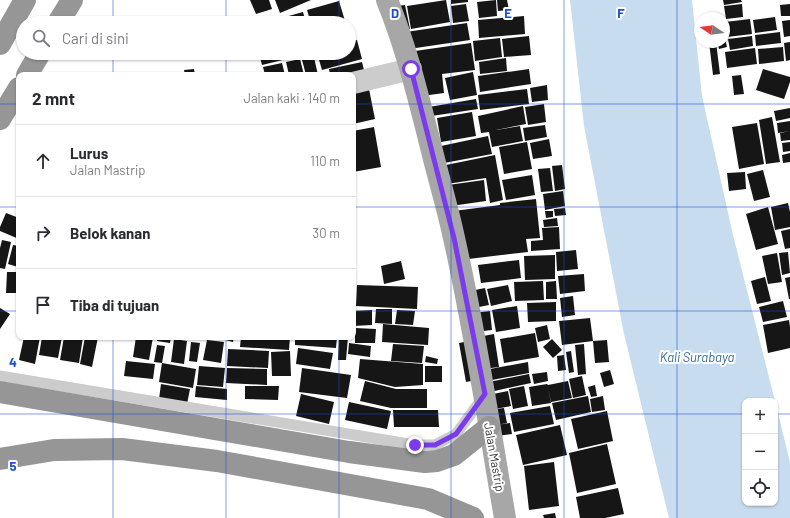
<!DOCTYPE html>
<html lang="id">
<meta charset="utf-8">
<style>
:root{--surface:#fff;--page:#f7f7f7;--text:#2b2b33;--muted:#7c7c81;--line:#e1e1e2}
body{margin:0;font-family:Barlow,sans-serif;background:var(--page);color:var(--text)}
.controls{position:absolute;right:12px;bottom:12px;display:grid;overflow:hidden;border-radius:8px;box-shadow:0 1px 3px #0004}
.controls button{width:36px;height:36px;display:grid;place-items:center;padding:0;border:0;border-bottom:1px solid var(--line);background:var(--surface);color:var(--text);font:20px sans-serif}
.compass{position:absolute;left:694px;top:12px;width:36px;height:36px;border-radius:50%;background:var(--surface);box-shadow:0 1px 3px #0004;rotate:283deg}
.stop{position:absolute;width:12px;height:12px;margin:-9px;border:3px solid #7c3aed;border-radius:50%;background:#fff}
.stop.end{background:#7c3aed;border-color:#fff;box-shadow:0 1px 4px #0008}
.list{margin:0;padding:0;list-style:none}
h2{display:flex;justify-content:space-between;align-items:center;height:52px;margin:0;padding:0 16px;font-size:17px}
h2 small{font-size:13px;font-weight:400;color:var(--muted)}
.list li{display:grid;grid-template-columns:26px 1fr auto;gap:12px;align-items:center;box-sizing:border-box;height:72px;padding:0 16px;border-top:1px solid var(--line)}
.list b{display:block;font-size:15px;white-space:nowrap}
.list p{margin:0;font-size:13px;white-space:nowrap;color:var(--muted)}
.list em{font-size:13px;font-style:normal;color:var(--muted)}
.icon{flex:none;width:22px;height:22px;fill:none;stroke:currentColor;stroke-width:2;stroke-linecap:round;stroke-linejoin:round}
.map{position:relative;flex:none;width:790px;height:518px;overflow:hidden}
.search{position:absolute;background:var(--surface);box-shadow:0 1px 3px #0004;left:16px;top:16px;width:340px;height:44px;display:flex;align-items:center;gap:10px;box-sizing:border-box;padding:0 14px;border-radius:22px;color:var(--muted);font-size:15px}
.panel{position:absolute;background:var(--surface);box-shadow:0 1px 3px #0004;left:16px;top:72px;width:340px;height:268px;border-radius:8px}
.map>svg:first-child{display:block}
.water{fill:#c7dcee}
.building{fill:#161616}
.lines{fill:none;stroke-linecap:round;stroke-linejoin:round}
.lane{stroke:#ccc;stroke-width:11}
.street{stroke:#ccc;stroke-width:22}
.primary{stroke:#a7a7a7;stroke-width:22}
.highway{stroke:#969696;stroke-width:22}
.route{stroke:#7c3aed;stroke-width:5}
.grid{fill:none;stroke:#1d4ed8;stroke-width:1;stroke-opacity:0.55}
.labels{text-anchor:middle;dominant-baseline:central;stroke-width:4;stroke-linejoin:round;paint-order:stroke}
.street-label{font-size:12px;fill:#2f2f2f;stroke:#fff}
.water-label{font-size:13px;font-style:italic;fill:#386c95;stroke:#fff}
.grid-label{font-size:13px;text-anchor:middle;font-weight:bold;fill:#1d4ed8;stroke:#fff;stroke-width:4;stroke-linejoin:round;paint-order:stroke}
</style>
<div class="map">
<svg width="790" height="518" viewBox="0 0 790 518">
<rect width="100%" height="100%" fill="#fff"/>
<path class="water" d="M 570,0 L 692,0 L 702,96 L 733,235 L 775,401 L 745,401 L 745,503 L 775,503 L 775,401 L 790,462 L 790,518 L 669,518 L 624,334 L 584,126 Z"/>
<path class="building" d="M 250,0 L 269,0 L 272,9 L 256,14 Z
M 275,0 L 311,0 L 280,13 Z
M 446,0 L 450,22 L 411,29 L 407,6 Z
M 451,0 L 468,0 L 468,2 L 451,4 Z
M 496,0 L 497,16 L 479,18 L 477,2 Z
M 497,0 L 507,0 L 509,10 L 498,11 Z
M 723,0 L 741,0 L 742,2 L 724,5 Z
M 339,1 L 345,21 L 336,23 L 311,23 L 307,10 Z
M 466,4 L 469,21 L 453,23 L 451,6 Z
M 742,4 L 743,17 L 726,19 L 724,6 Z
M 790,4 L 790,16 L 781,16 L 780,5 Z
M 405,5 L 410,29 L 406,30 L 396,6 Z
M 303,12 L 306,23 L 287,23 L 285,17 Z
M 524,16 L 525,34 L 479,38 L 478,20 Z
M 775,17 L 777,30 L 755,33 L 753,20 Z
M 750,19 L 752,34 L 727,37 L 725,22 Z
M 790,20 L 790,36 L 784,37 L 782,21 Z
M 467,23 L 470,40 L 409,49 L 406,32 Z
M 780,32 L 781,43 L 756,46 L 755,35 Z
M 529,36 L 531,55 L 504,57 L 502,39 Z
M 752,36 L 753,46 L 730,50 L 728,39 Z
M 500,38 L 502,57 L 475,61 L 473,41 Z
M 724,39 L 725,39 L 727,47 L 719,49 L 717,42 L 724,42 Z
M 357,40 L 362,59 L 322,70 L 317,53 L 349,53 L 349,42 Z
M 709,42 L 716,42 L 720,74 L 713,75 Z
M 790,42 L 790,60 L 786,61 L 784,43 Z
M 471,43 L 475,70 L 442,74 L 444,93 L 422,96 L 415,51 Z
M 783,47 L 784,61 L 759,64 L 758,49 Z
M 755,48 L 757,64 L 727,68 L 725,52 Z
M 259,53 L 295,53 L 295,57 L 262,65 Z
M 313,53 L 318,75 L 306,75 L 301,56 Z
M 506,58 L 507,71 L 480,74 L 479,62 Z
M 300,59 L 304,75 L 289,75 L 286,62 Z
M 362,62 L 366,78 L 353,75 L 330,75 L 329,69 Z
M 282,63 L 285,75 L 265,75 L 263,67 Z
M 194,69 L 195,75 L 185,75 L 184,70 Z
M 529,69 L 531,84 L 480,92 L 478,76 Z
M 763,69 L 790,77 L 790,82 L 784,99 L 756,90 Z
M 473,72 L 477,95 L 450,100 L 445,78 Z
M 741,75 L 744,94 L 734,95 L 732,76 Z
M 547,85 L 548,100 L 532,102 L 530,88 Z
M 369,89 L 375,119 L 353,124 L 353,93 Z
M 527,89 L 529,104 L 480,110 L 478,95 Z
M 476,99 L 478,109 L 425,117 L 423,108 Z
M 544,104 L 546,122 L 528,125 L 525,107 Z
M 523,106 L 526,124 L 496,130 L 520,126 L 523,141 L 492,147 L 489,132 L 481,133 L 478,116 Z
M 790,108 L 790,118 L 776,121 L 774,111 Z
M 472,112 L 476,136 L 441,142 L 437,118 Z
M 772,117 L 780,162 L 766,164 L 759,120 Z
M 790,121 L 790,131 L 778,133 L 777,123 Z
M 757,123 L 764,164 L 739,169 L 732,127 Z
M 545,125 L 547,137 L 525,141 L 523,128 Z
M 374,127 L 381,167 L 353,172 L 353,131 Z
M 790,131 L 790,140 L 781,141 L 780,133 Z
M 488,136 L 492,154 L 444,163 L 441,146 Z
M 549,139 L 552,156 L 533,159 L 530,143 Z
M 527,142 L 532,169 L 504,174 L 499,147 Z
M 790,142 L 790,151 L 783,152 L 782,143 Z
M 790,153 L 790,162 L 783,163 L 782,155 Z
M 495,155 L 503,200 L 490,203 L 486,178 L 447,184 L 446,165 Z
M 562,165 L 565,189 L 555,191 L 552,166 Z
M 550,168 L 553,191 L 541,192 L 538,169 Z
M 763,170 L 770,197 L 754,201 L 747,174 Z
M 745,172 L 746,189 L 729,191 L 727,173 Z
M 532,175 L 535,195 L 506,200 L 502,180 Z
M 484,180 L 486,201 L 451,206 L 448,185 Z
M 563,191 L 565,206 L 545,210 L 543,194 Z
M 536,199 L 540,238 L 526,239 L 528,252 L 460,260 L 454,211 L 500,205 L 500,203 Z
M 788,203 L 790,212 L 790,227 L 775,230 L 771,207 Z
M 768,207 L 778,244 L 756,250 L 746,214 Z
M 565,208 L 566,215 L 555,216 L 554,209 Z
M 545,211 L 553,211 L 553,217 L 546,218 Z
M 6,213 L 19,218 L 19,239 L 0,231 L 0,227 Z
M 557,218 L 558,226 L 544,227 L 543,220 Z
M 559,227 L 560,249 L 531,251 L 531,241 L 543,240 L 542,228 Z
M 790,229 L 790,248 L 785,249 L 781,231 Z
M 2,240 L 11,242 L 5,269 L 0,268 L 0,248 Z
M 13,245 L 19,246 L 18,267 L 8,264 Z
M 576,250 L 578,269 L 557,271 L 556,252 Z
M 788,252 L 790,273 L 782,275 L 779,253 Z
M 777,253 L 782,282 L 768,284 L 762,256 Z
M 555,255 L 555,279 L 525,280 L 524,256 Z
M 519,260 L 521,278 L 481,283 L 478,265 Z
M 401,261 L 405,279 L 384,284 L 381,266 Z
M 7,272 L 19,272 L 19,293 L 6,293 Z
M 584,274 L 585,291 L 560,294 L 558,276 Z
M 765,277 L 771,301 L 757,304 L 751,281 Z
M 790,277 L 790,299 L 789,299 L 785,278 Z
M 543,281 L 544,300 L 515,301 L 514,282 Z
M 556,281 L 557,299 L 546,299 L 546,282 Z
M 357,285 L 418,287 L 417,309 L 356,306 Z
M 508,285 L 512,301 L 491,306 L 487,289 Z
M 485,288 L 489,305 L 479,307 L 475,290 Z
M 573,296 L 575,315 L 562,317 L 560,298 Z
M 783,301 L 787,317 L 763,322 L 759,307 Z
M 556,302 L 556,321 L 528,322 L 527,303 Z
M 517,306 L 520,328 L 496,332 L 492,310 Z
M 0,308 L 10,314 L 0,329 Z
M 376,309 L 392,309 L 392,324 L 375,323 Z
M 372,310 L 372,325 L 353,326 L 353,311 Z
M 397,310 L 415,311 L 413,325 L 395,324 Z
M 490,311 L 492,330 L 475,332 L 473,313 Z
M 590,318 L 593,341 L 562,345 L 559,321 Z
M 789,320 L 790,327 L 790,348 L 768,353 L 763,325 Z
M 383,324 L 429,328 L 428,345 L 382,342 Z
M 547,325 L 550,339 L 538,342 L 535,328 Z
M 355,328 L 376,329 L 375,343 L 355,343 Z
M 535,333 L 539,357 L 504,363 L 500,339 Z
M 494,334 L 499,367 L 483,369 L 478,337 Z
M 24,337 L 40,337 L 35,364 L 19,360 Z
M 42,337 L 62,337 L 58,358 L 39,355 Z
M 64,337 L 83,337 L 79,363 L 60,360 Z
M 85,337 L 98,337 L 92,367 L 80,364 Z
M 136,337 L 153,337 L 149,360 L 133,357 Z
M 158,337 L 171,337 L 170,343 L 157,341 Z
M 214,337 L 234,337 L 233,342 Z
M 241,337 L 290,337 L 289,350 L 240,347 Z
M 295,337 L 337,337 L 336,348 L 295,345 Z
M 339,337 L 348,337 L 346,360 L 338,360 Z
M 174,339 L 187,341 L 184,364 L 171,362 Z
M 552,339 L 562,350 L 553,358 L 543,347 Z
M 207,340 L 224,342 L 221,363 L 203,360 Z
M 474,340 L 482,379 L 466,382 L 459,343 Z
M 607,340 L 609,362 L 595,363 L 593,341 Z
M 191,342 L 200,343 L 197,362 L 189,361 Z
M 349,343 L 371,346 L 370,357 L 348,354 Z
M 393,344 L 424,346 L 422,363 L 391,361 Z
M 584,344 L 586,374 L 578,375 L 575,345 Z
M 157,345 L 165,346 L 162,363 L 154,362 Z
M 298,348 L 333,353 L 330,369 L 296,364 Z
M 228,349 L 269,351 L 268,368 L 227,366 Z
M 290,351 L 291,376 L 272,376 L 271,352 Z
M 571,351 L 574,372 L 569,373 L 566,352 Z
M 564,355 L 566,370 L 558,371 L 557,356 Z
M 426,356 L 438,359 L 437,364 L 425,362 Z
M 360,359 L 423,364 L 423,385 L 395,387 L 358,378 Z
M 126,361 L 155,364 L 153,379 L 124,376 Z
M 528,362 L 529,373 L 492,380 L 490,369 Z
M 162,363 L 196,369 L 193,388 L 159,382 Z
M 199,366 L 225,368 L 223,387 L 197,385 Z
M 425,366 L 442,366 L 442,382 L 425,382 Z
M 227,368 L 267,369 L 267,385 L 226,383 Z
M 302,368 L 351,375 L 347,398 L 299,392 Z
M 610,370 L 614,384 L 604,387 L 600,373 Z
M 547,372 L 548,381 L 534,384 L 532,374 Z
M 529,374 L 531,383 L 490,392 L 489,382 Z
M 582,376 L 586,395 L 573,398 L 569,379 Z
M 365,381 L 396,389 L 427,389 L 427,408 L 391,408 L 360,401 Z
M 568,381 L 572,398 L 551,402 L 548,388 L 551,403 L 532,406 L 529,387 L 547,384 L 548,385 Z
M 161,384 L 190,389 L 187,404 L 159,399 Z
M 595,385 L 597,396 L 591,397 L 588,387 Z
M 196,386 L 227,389 L 227,400 L 195,397 Z
M 245,386 L 279,386 L 278,400 L 245,399 Z
M 524,386 L 528,406 L 513,409 L 509,389 Z
M 508,391 L 511,406 L 495,409 L 493,394 Z
M 301,394 L 334,402 L 329,424 L 296,416 Z
M 588,396 L 591,412 L 556,420 L 552,403 Z
M 603,396 L 605,410 L 592,412 L 590,399 Z
M 349,402 L 391,411 L 387,429 L 345,420 Z
M 550,406 L 554,424 L 514,432 L 510,413 Z
M 504,408 L 507,423 L 492,426 L 489,410 Z
M 393,410 L 438,410 L 439,427 L 394,427 Z
M 607,411 L 613,441 L 578,449 L 571,419 Z
M 510,423 L 512,434 L 497,436 L 496,425 Z
M 560,425 L 567,455 L 523,465 L 516,435 Z
M 607,444 L 616,484 L 577,493 L 569,453 Z
M 554,462 L 559,506 L 529,510 L 524,466 Z
M 618,488 L 624,514 L 605,518 L 580,518 L 576,497 Z
M 555,513 L 556,518 L 544,518 L 543,515 Z"/>
<g class="lines">
<path class="lane" d="M 0,376 L 415,445 L 435,445 L 456,434 L 484,396"/>
<path class="street" d="M 353,83 L 411,69"/>
<path class="primary" d="M 387,0 C 407,49 419,100 432,151 C 439,180 448,209 454,238 C 475,331 489,425 505,518"/>
<path class="highway" d="M 58,23 L 72,0
M 0,44 L 25,0
M 27,75 L 40,53
M 0,119 L 19,88
M 0,392 L 349,452 L 425,462 L 437,461 L 454,455 L 489,427
M 0,459 L 54,450 L 122,449 L 217,461 L 428,499 L 473,518"/>
</g>
<g class="lines">
<path class="route" d="M 411,69 L 454,238 L 485,394 L 456,434 L 435,445 L 415,445"/>
</g>
<path class="grid" d="M 113,0 L 113,23M 226,0 L 226,23M 339,0 L 339,23M 451,0 L 451,518M 564,0 L 564,518M 677,0 L 677,518M 113,53 L 113,75M 226,53 L 226,75M 339,53 L 339,75M 0,104 L 19,104M 353,104 L 790,104M 0,207 L 19,207M 353,207 L 790,207M 0,311 L 19,311M 353,311 L 790,311M 113,337 L 113,518M 226,337 L 226,518M 339,337 L 339,518M 0,414 L 745,414M 775,414 L 790,414"/>
<g class="labels">
<g class="street-label">
<text transform="translate(495 457) rotate(80)">Jalan Mastrip</text>
</g>
<g class="water-label">
<text x="697" y="357">Kali Surabaya</text>
</g>
</g>
<g class="grid-label">
<text x="395" y="18">D</text>
<text x="508" y="18">E</text>
<text x="621" y="18">F</text>
<text x="13" y="367">4</text>
<text x="13" y="471">5</text>
</g>
</svg>
<div class="controls">
<button>+</button>
<button>−</button>
<button><svg class="icon" aria-label="locate" viewBox="0 0 24 24"><circle cx="12" cy="12" r="6"/><path d="M12 2v4M12 18v4M2 12h4M18 12h4"/></svg></button>
</div>
<svg class="compass" viewBox="-18 -18 36 36"><path d="M0-13l5 13h-10z" fill="#e53935"/><path d="M0 13l5-13h-10z" fill="#7c7c81"/></svg>
<div class="stop" style="left:411px;top:69px"></div>
<div class="stop end" style="left:415px;top:445px"></div>
<div class="search"><svg class="icon" aria-label="search" viewBox="0 0 24 24"><circle cx="10" cy="10" r="6"/><path d="M15 15l6 6"/></svg>Cari di sini</div>
<section class="panel">
<h2>2 mnt<small>Jalan kaki · 140 m</small></h2>
<ul class="list">
<li><svg class="icon" aria-label="ahead" viewBox="0 0 24 24"><path d="M12 20V5M6 11l6-6 6 6"/></svg><div><b>Lurus</b><p>Jalan Mastrip</p></div><em>110 m</em></li>
<li><svg class="icon" aria-label="right" viewBox="0 0 24 24"><path d="M7 20v-9h11M14 6l5 5-5 5"/></svg><div><b>Belok kanan</b></div><em>30 m</em></li>
<li><svg class="icon" aria-label="arrive" viewBox="0 0 24 24"><path d="M6 21V4h12l-3 4 3 4H6"/></svg><div><b>Tiba di tujuan</b></div></li>
</ul>
</section>
</div>
